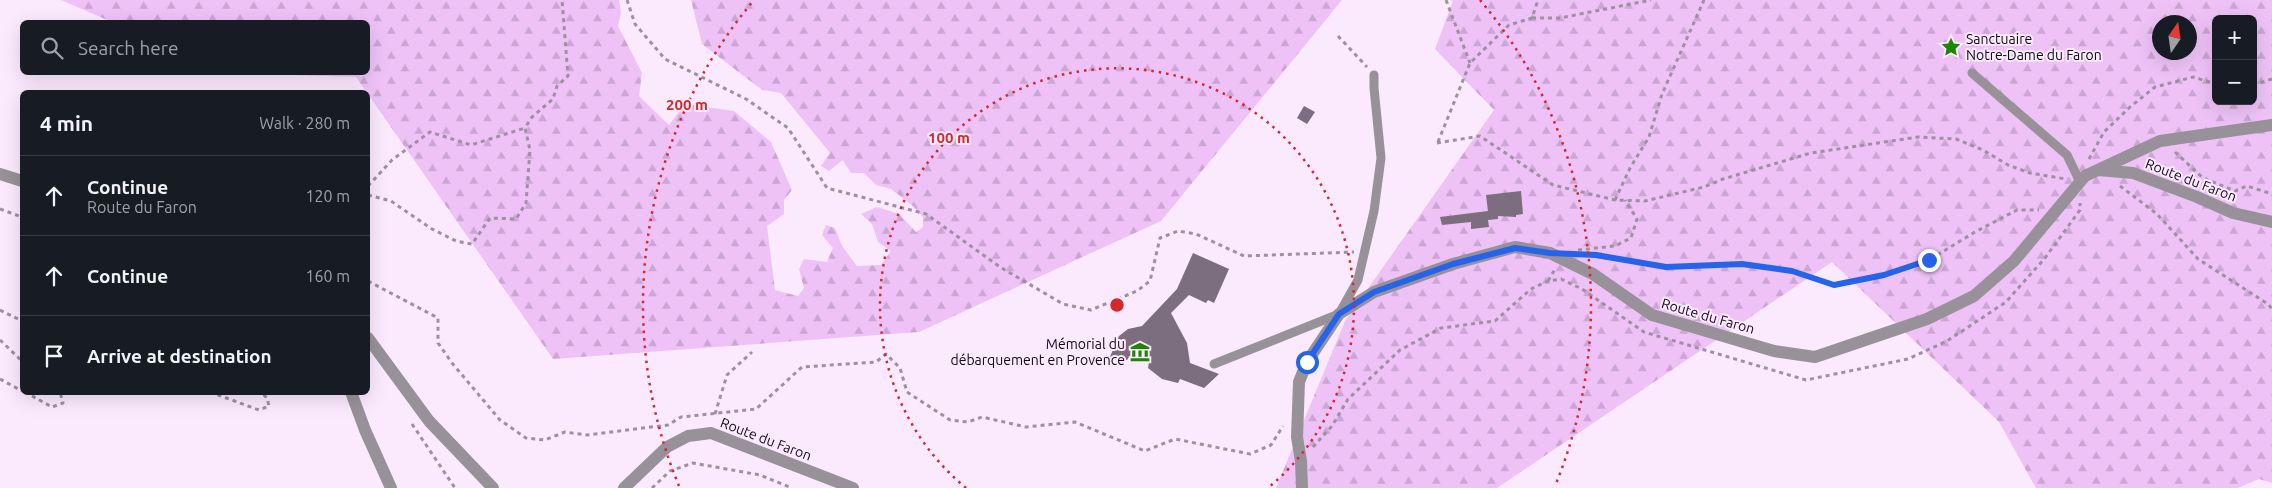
<!DOCTYPE html>
<meta charset="utf-8">
<style>
:root{--surface:#171b24;--page:#242831;--text:#f1f3f6;--muted:#9ea1a6;--line:#363941}
body{margin:0;font-family:Ubuntu,sans-serif;background:var(--page);color:var(--text)}
.controls{position:absolute;right:15px;top:15px;display:grid;overflow:hidden;border-radius:8px;box-shadow:0 5px 20px #0002}
.controls button{width:45px;height:45px;display:grid;place-items:center;padding:0;border:0;border-bottom:1px solid var(--line);background:var(--surface);color:var(--text);font:25px sans-serif}
.compass{position:absolute;left:2152px;top:15px;width:45px;height:45px;border-radius:50%;background:var(--surface);box-shadow:0 5px 20px #0002;rotate:13deg}
.stop{position:absolute;width:15px;height:15px;margin:-11px;border:4px solid #2563eb;border-radius:50%;background:#fff}
.stop.end{background:#2563eb;border-color:#fff;box-shadow:0 1px 5px #0008}
.list{margin:0;padding:0;list-style:none}
h2{display:flex;justify-content:space-between;align-items:center;height:65px;margin:0;padding:0 20px;font-size:21px}
h2 small{font-size:16px;font-weight:400;color:var(--muted)}
.list li{display:grid;grid-template-columns:32px 1fr auto;gap:15px;align-items:center;box-sizing:border-box;height:80px;padding:0 20px;border-top:1px solid var(--line)}
.list b{display:block;font-size:19px;white-space:nowrap}
.list p{margin:0;font-size:16px;white-space:nowrap;color:var(--muted)}
.list em{font-size:16px;font-style:normal;color:var(--muted)}
.icon{flex:none;width:28px;height:28px;fill:none;stroke:currentColor;stroke-width:2;stroke-linecap:round;stroke-linejoin:round}
.map{position:relative;flex:none;width:2272px;height:488px;overflow:hidden}
.search{position:absolute;background:var(--surface);box-shadow:0 5px 20px #0002;left:20px;top:20px;width:350px;height:55px;display:flex;align-items:center;gap:12px;box-sizing:border-box;padding:0 18px;border-radius:8px;color:var(--muted);font-size:19px}
.panel{position:absolute;background:var(--surface);box-shadow:0 5px 20px #0002;left:20px;top:90px;width:350px;height:305px;border-radius:8px}
.map>svg:first-child{display:block}
.forest{fill:url(#forest-firs);fill-rule:evenodd}
.building{fill:#7c6d7f}
.lines{fill:none;stroke-linecap:round;stroke-linejoin:round}
.path{stroke:#9d90a0;stroke-width:3;stroke-dasharray:4 4;stroke-linecap:butt}
.lane{stroke:#989199;stroke-width:9}
.street{stroke:#989199;stroke-width:12}
.route{stroke:#2563eb;stroke-width:6}
.ring{fill:none;stroke:#d62828;stroke-width:2.5;stroke-dasharray:2.5 5}
.labels{text-anchor:middle;dominant-baseline:central;stroke-width:4;stroke-linejoin:round;paint-order:stroke}
.poi-label{font-size:14px;fill:#0f0a11;stroke:#fbe9fe;text-anchor:start}
.street-label{font-size:14px;fill:#0f0a11;stroke:#fbe9fe}
.centre{fill:#d62828;stroke:#fbe9fe;stroke-width:2.5}
.ring-label{font-size:15px;text-anchor:middle;font-weight:bold;fill:#d62828;stroke:#fbe9fe;stroke-width:4;stroke-linejoin:round;paint-order:stroke}
</style>
<div class="map">
<svg width="2272" height="488" viewBox="0 0 2272 488">
<defs>
<pattern id="forest-firs" width="22" height="20" patternUnits="userSpaceOnUse" patternTransform="scale(1.25)"><rect width="22" height="20" fill="#eec2f7"/><path d="M5 1l3.5 6h-7zM16 11l3.5 6h-7z" fill="#cba5d3"/></pattern>
</defs>
<rect width="100%" height="100%" fill="#fbe9fe"/>
<path class="forest" d="M 61,0 L 619,0 L 621,13 L 618,26 L 642,73 L 639,96 L 669,125 L 685,104 L 734,111 L 771,142 L 792,190 L 784,200 L 784,214 L 767,226 L 775,290 L 798,296 L 804,288 L 799,269 L 804,259 L 827,262 L 833,248 L 822,235 L 826,225 L 835,228 L 842,246 L 857,266 L 881,265 L 891,251 L 878,242 L 872,224 L 861,214 L 877,207 L 899,214 L 916,232 L 923,227 L 923,217 L 913,206 L 891,189 L 876,185 L 864,173 L 851,173 L 843,160 L 829,171 L 821,166 L 830,153 L 781,93 L 762,90 L 702,44 L 691,0 L 1342,0 L 1161,221 L 919,332 L 553,359 L 356,77 L 226,73 L 368,72 L 368,22 L 112,22 Z
M 1450,0 L 2272,0 L 2272,483 L 2259,479 L 2238,488 L 2036,488 L 1999,422 L 1832,262 L 1497,488 L 1276,488 L 1345,321 L 1494,110 L 1435,49 L 1453,1 ZM 2216,19 L 2253,19 L 2253,101 L 2216,101 ZM 2160,22 L 2190,22 L 2190,52 L 2160,52 Z"/>
<path class="building" d="M 1304,106 L 1315,112 L 1307,124 L 1297,118 Z
M 1521,191 L 1523,214 L 1516,215 L 1516,217 L 1498,216 L 1498,219 L 1488,220 L 1489,227 L 1471,229 L 1471,222 L 1442,225 L 1440,217 L 1488,211 L 1486,195 Z
M 1193,253 L 1229,269 L 1214,303 L 1208,300 L 1206,303 L 1189,295 L 1171,313 L 1187,343 L 1190,363 L 1219,374 L 1204,388 L 1180,379 L 1178,383 L 1162,379 L 1148,368 L 1149,362 L 1130,356 L 1127,360 L 1109,359 L 1119,336 L 1128,329 L 1142,326 L 1177,289 Z"/>
<g class="lines">
<path class="path" d="M 627,0 L 635,24 L 665,59 L 746,99 L 788,128 L 827,188 L 926,214 L 1000,267 L 1063,304 L 1091,310 L 1137,291 L 1150,281 L 1160,238 L 1178,231 L 1196,234 L 1244,256 L 1354,252
M 1446,0 L 1470,63
M 1532,18 L 1560,18 L 1651,0
M 1338,36 L 1367,67
M 2253,85 L 2272,79
M 1438,142 L 1470,63 L 1509,25 L 1532,18 L 1538,0
M 1437,143 L 1480,136 L 1553,185 L 1615,200 L 1645,201 L 1704,187 L 1723,179 L 1811,153 L 1918,137 L 1956,139 L 1983,150 L 2008,165 L 2030,173 L 2066,179
M 2175,152 L 2203,178 L 2235,191 L 2247,186 L 2272,194
M 2089,159 L 2104,132 L 2130,107 L 2155,87 L 2193,77 L 2216,84
M 368,186 L 392,160 L 430,132 L 471,145 L 525,128
M 2120,186 L 2157,214 L 2198,259 L 2268,304 L 2272,309
M 368,195 L 391,201 L 432,229 L 456,241 L 472,244 L 490,218 L 516,219 L 526,203 L 530,150 L 525,128 L 532,117 L 553,99 L 557,86 L 568,76 L 562,0
M 1615,200 L 1630,168 L 1649,137 L 1662,94 L 1704,0
M 0,209 L 22,217
M 1578,250 L 1615,246 L 1631,238 L 1637,219 L 1625,200
M 1586,255 L 1667,267 L 1742,264 L 1792,271 L 1834,285 L 1884,275 L 1929,260 L 1975,232 L 2017,210 L 2039,210
M 368,281 L 438,318 L 438,343 L 452,363 L 500,420 L 526,438 L 545,440 L 565,432 L 587,435 L 668,425 L 681,417 L 756,409 L 802,367 L 876,362 L 886,354 L 900,368 L 907,392 L 950,420 L 968,422 L 982,417 L 1026,427 L 1075,422 L 1145,451 L 1175,439 L 1250,454 L 1271,445 L 1283,426
M 1548,281 L 1555,269
M 0,310 L 22,321
M 0,340 L 22,361
M 0,379 L 22,391
M 25,392 L 52,407 L 63,403 L 60,392
M 210,392 L 259,410 L 269,406 L 267,398 L 261,392
M 715,414 L 727,375 L 752,352
M 412,424 L 455,488
M 1313,447 L 1332,426 L 1348,399 L 1400,350 L 1441,328 L 1495,321 L 1531,289 L 1548,281 L 1561,279 L 1582,289 L 1644,332 L 1806,380 L 1908,359 L 1947,341 L 2006,302 L 2045,258 L 2080,210 L 2080,203
M 652,488 L 670,471 L 693,463 L 760,475 L 792,488"/>
<path class="lane" d="M 1972,73 L 2067,155 L 2079,180
M 1214,364 L 1339,314 L 1358,280 L 1374,211 L 1381,158 L 1374,88 L 1374,75"/>
<path class="street" d="M 2098,170 L 2133,173 L 2197,197 L 2233,213 L 2272,222
M 0,174 L 22,181
M 368,338 L 429,421 L 493,488
M 351,392 L 365,430 L 391,488
M 624,488 L 667,447 L 688,436 L 711,433 L 853,488
M 1302,488 L 1301,461 L 1297,437 L 1299,382 L 1307,362 L 1339,314 L 1374,292 L 1453,264 L 1515,247 L 1550,253 L 1593,274 L 1652,315 L 1774,351 L 1815,357 L 1927,319 L 1974,296 L 2014,261 L 2085,176 L 2160,141 L 2272,125"/>
</g>
<g class="lines">
<path class="route" d="M 1307,362 L 1339,314 L 1374,292 L 1453,264 L 1515,248 L 1550,253 L 1596,255 L 1666,267 L 1742,264 L 1792,271 L 1834,285 L 1884,275 L 1929,260"/>
</g>
<g class="ring">
<path d="M966 488A237 237 0 1 1 1268 488"/>
<path d="M679 486A474 474 0 0 1 754 0M1480 0A474 474 0 0 1 1555 486"/>
</g>
<defs>
<symbol id="sight-bare" viewBox="-9 -9 18 18"><path d="M0-6L1.8-2.2L6-1.7L2.9 1.2L3.7 5.4L0 3.3L-3.7 5.4L-2.9 1.2L-6-1.7L-1.8-2.2Z" fill="#1c8700" stroke="#fbe9fe" stroke-width="2.5" paint-order="stroke"/></symbol>
<symbol id="museum-bare" viewBox="-9 -9 18 18"><path d="M0-6L6-3V-2H-6V-3ZM-5-1h2V3h-2ZM-1-1h2V3h-2ZM3-1h2V3H3ZM-6 4H6V6H-6Z" fill="#1c8700" stroke="#fbe9fe" stroke-width="2.5" paint-order="stroke"/></symbol>
</defs>
<g fill-rule="evenodd">
<use href="#sight-bare" x="1937" y="33" width="28" height="28"/>
<use href="#museum-bare" x="1126" y="338" width="28" height="28"/>
</g>
<g class="labels">
<g class="poi-label">
<text x="1966" y="39">Sanctuaire<tspan x="1966" dy="16">Notre-Dame du Faron</tspan></text>
<text x="1125" y="344" text-anchor="end">Mémorial du<tspan x="1125" dy="16">débarquement en Provence</tspan></text>
</g>
<g class="street-label">
<text transform="translate(2191 180) rotate(21)">Route du Faron</text>
<text transform="translate(1708 316) rotate(16)">Route du Faron</text>
<text transform="translate(766 439) rotate(21)">Route du Faron</text>
</g>
</g>
<circle cx="1117" cy="305" r="8" class="centre"/>
<g class="ring-label">
<text x="687" y="110">200 m</text>
<text x="949" y="143">100 m</text>
</g>
</svg>
<div class="controls">
<button>+</button>
<button>−</button>
</div>
<svg class="compass" viewBox="-18 -18 36 36"><path d="M0-13l5 13h-10z" fill="#e53935"/><path d="M0 13l5-13h-10z" fill="#9ea1a6"/></svg>
<div class="stop" style="left:1307px;top:362px"></div>
<div class="stop end" style="left:1929px;top:260px"></div>
<div class="search"><svg class="icon" aria-label="search" viewBox="0 0 24 24"><circle cx="10" cy="10" r="6"/><path d="M15 15l6 6"/></svg>Search here</div>
<section class="panel">
<h2>4 min<small>Walk · 280 m</small></h2>
<ul class="list">
<li><svg class="icon" aria-label="ahead" viewBox="0 0 24 24"><path d="M12 20V5M6 11l6-6 6 6"/></svg><div><b>Continue</b><p>Route du Faron</p></div><em>120 m</em></li>
<li><svg class="icon" aria-label="ahead" viewBox="0 0 24 24"><path d="M12 20V5M6 11l6-6 6 6"/></svg><div><b>Continue</b></div><em>160 m</em></li>
<li><svg class="icon" aria-label="arrive" viewBox="0 0 24 24"><path d="M6 21V4h12l-3 4 3 4H6"/></svg><div><b>Arrive at destination</b></div></li>
</ul>
</section>
</div>
